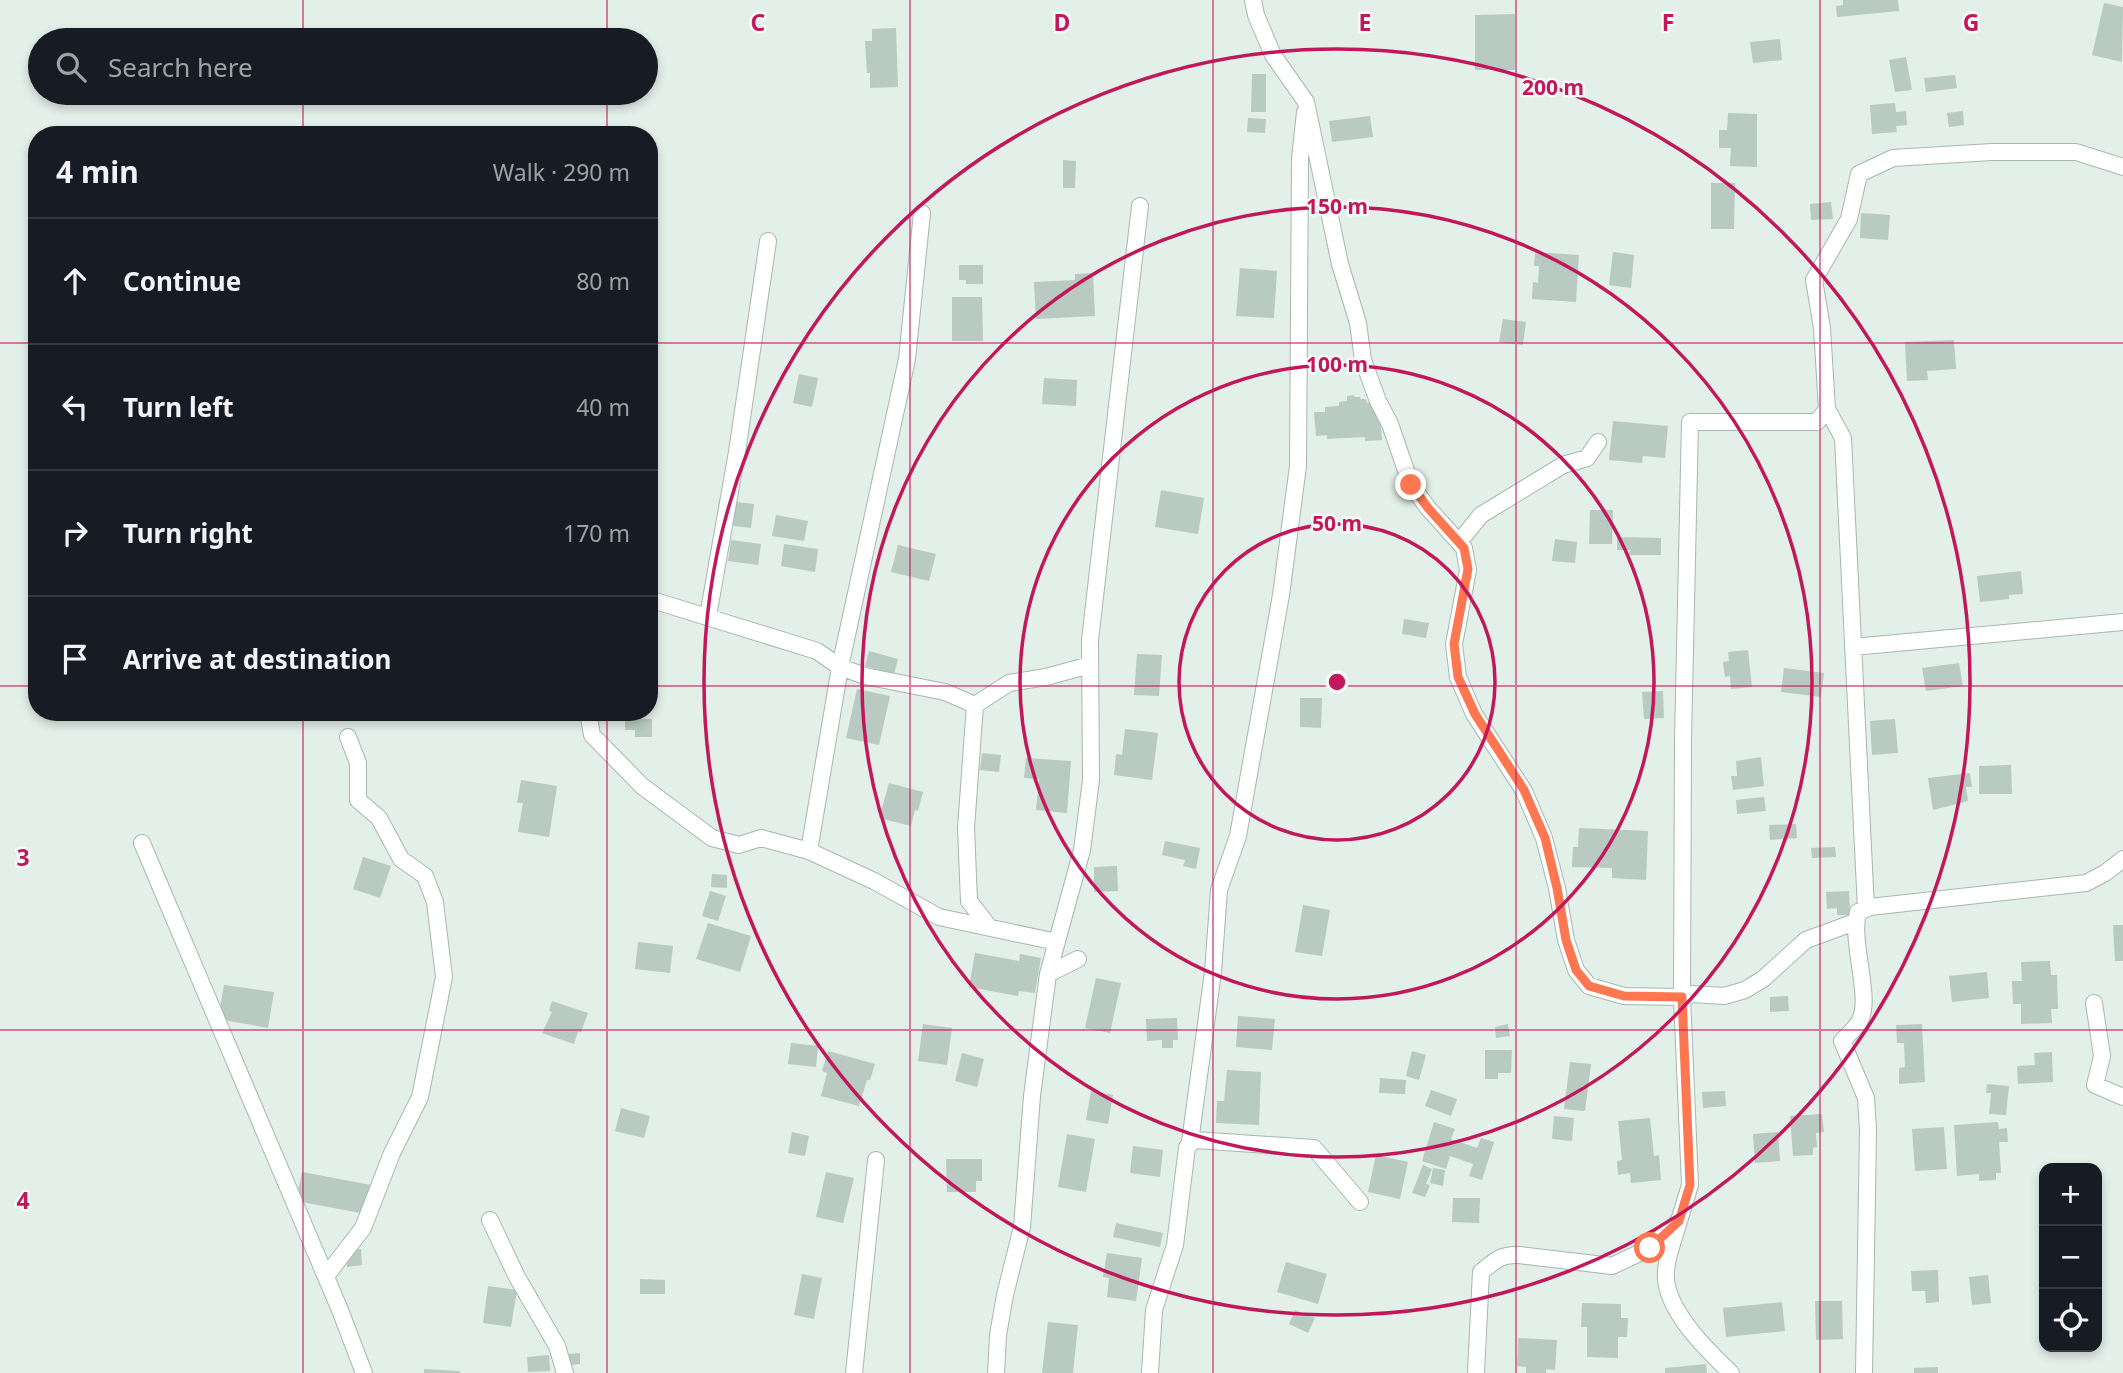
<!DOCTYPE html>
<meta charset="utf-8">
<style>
:root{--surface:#171b24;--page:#242831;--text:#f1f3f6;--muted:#9ea1a6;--line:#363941}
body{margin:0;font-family:"Noto Sans",sans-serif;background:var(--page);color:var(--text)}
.controls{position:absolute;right:21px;bottom:21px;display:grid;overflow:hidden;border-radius:14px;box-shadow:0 4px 10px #0003}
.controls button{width:63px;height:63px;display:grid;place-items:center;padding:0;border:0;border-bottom:2px solid var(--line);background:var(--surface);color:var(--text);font:35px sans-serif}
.stop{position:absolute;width:21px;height:21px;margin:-16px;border:5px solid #ff7751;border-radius:50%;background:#fff}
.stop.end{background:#ff7751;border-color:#fff;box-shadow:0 2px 7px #0008}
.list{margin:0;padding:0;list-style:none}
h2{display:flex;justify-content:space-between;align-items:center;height:91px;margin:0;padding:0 28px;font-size:30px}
h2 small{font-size:23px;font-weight:400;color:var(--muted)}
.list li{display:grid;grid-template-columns:46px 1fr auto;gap:21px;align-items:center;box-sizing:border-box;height:126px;padding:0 28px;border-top:2px solid var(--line)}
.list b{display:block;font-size:26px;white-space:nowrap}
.list em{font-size:23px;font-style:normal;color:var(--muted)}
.icon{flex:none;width:38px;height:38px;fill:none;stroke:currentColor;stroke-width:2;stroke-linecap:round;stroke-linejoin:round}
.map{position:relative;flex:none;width:2123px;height:1373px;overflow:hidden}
.search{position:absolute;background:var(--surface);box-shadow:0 4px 10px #0003;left:28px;top:28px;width:630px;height:77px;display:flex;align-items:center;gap:18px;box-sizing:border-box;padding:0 24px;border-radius:38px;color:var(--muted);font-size:26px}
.panel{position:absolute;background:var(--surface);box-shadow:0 4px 10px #0003;left:28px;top:126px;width:630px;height:595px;border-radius:28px}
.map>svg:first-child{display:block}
.building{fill:#b8cac2}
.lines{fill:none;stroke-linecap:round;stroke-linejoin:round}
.minor-casing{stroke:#a5b8b0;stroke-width:18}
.minor{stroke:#fff;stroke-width:16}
.route{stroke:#ff7751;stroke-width:9}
.grid{fill:none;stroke:#c2185b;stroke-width:2;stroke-opacity:0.55}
.ring{fill:none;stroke:#c2185b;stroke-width:3.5}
.grid-label{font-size:23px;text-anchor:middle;font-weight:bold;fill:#c2185b;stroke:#f5faf7;stroke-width:5;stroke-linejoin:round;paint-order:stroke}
.centre{fill:#c2185b;stroke:#f5faf7;stroke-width:3.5}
.ring-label{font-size:21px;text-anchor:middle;font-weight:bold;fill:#c2185b;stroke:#f5faf7;stroke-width:5;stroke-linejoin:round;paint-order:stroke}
</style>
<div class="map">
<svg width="2123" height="1373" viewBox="0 0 2123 1373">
<rect width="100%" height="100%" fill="#e3efe9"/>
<path class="building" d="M 1843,0 L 1898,0 L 1899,11 L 1837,17 L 1836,6 L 1843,5 Z
M 2104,3 L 2123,7 L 2122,62 L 2092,55 Z
M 1515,14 L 1515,70 L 1475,70 L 1475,15 Z
M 896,28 L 898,87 L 870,88 L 870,73 L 867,73 L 865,41 L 872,41 L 872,29 Z
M 1780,39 L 1782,60 L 1753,63 L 1750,42 Z
M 1906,57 L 1912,90 L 1895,92 L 1889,60 Z
M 1252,74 L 1266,74 L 1266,112 L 1251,112 Z
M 1955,75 L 1957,88 L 1926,92 L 1924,78 Z
M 1895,103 L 1896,112 L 1906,111 L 1907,125 L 1896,126 L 1897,132 L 1872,134 L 1870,105 Z
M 1963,111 L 1964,125 L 1949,127 L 1947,113 Z
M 1728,113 L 1757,114 L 1757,167 L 1730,166 L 1731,148 L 1719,148 L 1719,130 L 1727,130 Z
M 1370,116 L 1373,137 L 1332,142 L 1329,121 Z
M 1248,118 L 1266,119 L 1265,133 L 1247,132 Z
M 1063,160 L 1076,161 L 1075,188 L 1063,188 Z
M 1711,183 L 1735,183 L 1734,229 L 1711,229 Z
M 1831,202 L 1833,219 L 1811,220 L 1810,204 Z
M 1861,213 L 1890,215 L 1888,240 L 1860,238 Z
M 1535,252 L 1579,255 L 1576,302 L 1532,299 L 1533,282 L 1538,283 L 1539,266 L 1534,266 Z
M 1613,252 L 1634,255 L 1631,288 L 1609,285 Z
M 959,265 L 983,265 L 983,284 L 966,284 L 966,280 L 959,280 Z
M 1240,268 L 1277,271 L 1274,318 L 1236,316 Z
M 1093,273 L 1095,316 L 1036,319 L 1034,282 L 1075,280 L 1075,274 Z
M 952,297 L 982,297 L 983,341 L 952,341 Z
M 1503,319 L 1526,322 L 1523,345 L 1499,342 Z
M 1954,340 L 1956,369 L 1927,371 L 1928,380 L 1907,381 L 1905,342 Z
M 799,374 L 818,378 L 812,407 L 793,403 Z
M 1044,378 L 1077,380 L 1076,406 L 1042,404 Z
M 1354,395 L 1354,397 L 1360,397 L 1360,399 L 1366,399 L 1367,403 L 1379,403 L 1382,440 L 1365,441 L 1365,437 L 1327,439 L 1327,435 L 1316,436 L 1314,412 L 1325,412 L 1325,407 L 1339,406 L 1339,402 L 1347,401 L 1347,396 Z
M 1613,421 L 1668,426 L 1665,458 L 1643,456 L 1642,463 L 1609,460 Z
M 1161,490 L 1204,498 L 1198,534 L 1155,527 Z
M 719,500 L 754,504 L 751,528 L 716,524 Z
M 1590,510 L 1613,510 L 1612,544 L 1589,544 Z
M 776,515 L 808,521 L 804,541 L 772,536 Z
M 1617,537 L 1661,538 L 1661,555 L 1629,555 L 1630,550 L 1617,550 Z
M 1555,539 L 1577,542 L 1575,563 L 1552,561 Z
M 731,540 L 761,544 L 758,565 L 728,561 Z
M 784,544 L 818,549 L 815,572 L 781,566 Z
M 898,545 L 936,554 L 929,581 L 891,572 Z
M 2021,571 L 2023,594 L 2009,595 L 2009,599 L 1980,602 L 1977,576 Z
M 1404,619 L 1429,623 L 1426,638 L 1402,634 Z
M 1748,650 L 1752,687 L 1731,689 L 1730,676 L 1725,677 L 1723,662 L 1729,661 L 1728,652 Z
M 869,651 L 898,659 L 894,674 L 865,666 Z
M 1137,654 L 1162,655 L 1159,696 L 1134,695 Z
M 1959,663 L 1963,686 L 1926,691 L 1922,668 Z
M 1784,668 L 1824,673 L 1821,697 L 1781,692 Z
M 857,689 L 890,696 L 879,745 L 846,738 Z
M 1663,691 L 1664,718 L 1644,719 L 1642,692 Z
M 1300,698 L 1322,698 L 1321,728 L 1300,727 Z
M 625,718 L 652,719 L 652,737 L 635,737 L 635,730 L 625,730 Z
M 1895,719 L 1898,753 L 1872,755 L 1870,721 Z
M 1125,729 L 1158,733 L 1152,780 L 1114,775 L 1116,754 L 1122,755 Z
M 982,753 L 1001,755 L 999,772 L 980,770 Z
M 1761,757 L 1764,786 L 1733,790 L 1731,776 L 1737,776 L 1736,761 Z
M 1026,758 L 1071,761 L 1067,813 L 1036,810 L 1039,779 L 1024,778 Z
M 2011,765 L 2012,794 L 1979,794 L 1979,766 Z
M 1970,773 L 1972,787 L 1966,787 L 1968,801 L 1933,810 L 1928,778 Z
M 521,780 L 557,786 L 549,837 L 518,832 L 523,803 L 517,803 Z
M 889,783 L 923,792 L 918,811 L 915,810 L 911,826 L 879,818 Z
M 1764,797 L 1766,811 L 1737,814 L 1736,800 Z
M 1796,824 L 1797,838 L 1770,840 L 1769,825 Z
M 1579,828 L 1648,831 L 1646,880 L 1612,878 L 1612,868 L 1572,867 L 1573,847 L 1578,847 Z
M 1165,841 L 1200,848 L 1196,869 L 1183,866 L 1185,860 L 1162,855 Z
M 1835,847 L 1836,857 L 1812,858 L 1811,848 Z
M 363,857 L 391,866 L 380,898 L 353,889 Z
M 1117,866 L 1118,891 L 1094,892 L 1094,867 Z
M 712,874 L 727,875 L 727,888 L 711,887 Z
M 710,891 L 726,896 L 718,921 L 702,916 Z
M 1849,891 L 1850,915 L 1837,915 L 1837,908 L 1827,909 L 1826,892 Z
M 1303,905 L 1330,910 L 1322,956 L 1295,952 Z
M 708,923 L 751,936 L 740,972 L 696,959 Z
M 2113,925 L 2123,925 L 2123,961 L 2115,961 Z
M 638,942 L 673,946 L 670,973 L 635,969 Z
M 975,953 L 1019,961 L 1020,954 L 1041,958 L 1035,993 L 1019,991 L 1018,996 L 969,987 Z
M 2050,961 L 2051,975 L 2057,975 L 2058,1009 L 2051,1009 L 2052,1023 L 2021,1024 L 2021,1004 L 2013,1004 L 2012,981 L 2022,981 L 2021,962 Z
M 1987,972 L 1989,998 L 1952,1002 L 1949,976 Z
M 1096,978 L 1121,983 L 1110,1033 L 1085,1028 Z
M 224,985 L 274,992 L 268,1028 L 218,1019 Z
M 1788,996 L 1789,1011 L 1770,1012 L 1770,997 Z
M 552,1001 L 588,1013 L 581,1032 L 578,1032 L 574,1044 L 542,1033 L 552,1012 L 549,1011 Z
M 1238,1016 L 1275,1019 L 1272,1050 L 1236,1047 Z
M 1177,1018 L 1178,1040 L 1173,1040 L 1173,1048 L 1162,1048 L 1162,1040 L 1147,1041 L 1146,1019 Z
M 923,1024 L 952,1028 L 947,1065 L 918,1061 Z
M 1508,1024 L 1510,1036 L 1496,1038 L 1495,1027 Z
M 1922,1024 L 1925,1082 L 1899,1084 L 1899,1068 L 1905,1067 L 1904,1043 L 1897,1043 L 1896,1025 Z
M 791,1043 L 818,1046 L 816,1067 L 788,1064 Z
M 1485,1050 L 1512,1050 L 1511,1073 L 1498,1073 L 1498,1079 L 1485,1079 Z
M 828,1051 L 875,1064 L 870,1080 L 867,1080 L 859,1106 L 821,1096 L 827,1073 L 822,1071 Z
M 1412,1051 L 1426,1055 L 1419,1080 L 1406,1076 Z
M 2052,1052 L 2053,1082 L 2018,1084 L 2017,1066 L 2035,1065 L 2034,1053 Z
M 962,1053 L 984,1059 L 977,1087 L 955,1081 Z
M 1570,1062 L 1591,1064 L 1585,1111 L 1564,1109 Z
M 1227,1070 L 1261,1072 L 1259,1125 L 1216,1123 L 1217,1101 L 1224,1101 Z
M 1380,1078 L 1406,1080 L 1405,1094 L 1379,1093 Z
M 1987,1084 L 2009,1086 L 2006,1115 L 1989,1114 L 1991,1093 L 1986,1093 Z
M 1431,1090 L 1457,1099 L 1451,1116 L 1425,1106 Z
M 1091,1091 L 1113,1095 L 1108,1124 L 1086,1120 Z
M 1725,1091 L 1726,1106 L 1703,1108 L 1702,1092 Z
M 621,1108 L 650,1116 L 644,1138 L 615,1131 Z
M 1822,1114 L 1824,1132 L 1816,1133 L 1817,1147 L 1813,1148 L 1813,1155 L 1793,1156 L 1790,1116 Z
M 1554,1116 L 1574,1118 L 1572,1141 L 1552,1139 Z
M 1650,1118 L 1654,1156 L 1659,1155 L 1661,1180 L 1631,1183 L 1630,1173 L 1618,1175 L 1617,1161 L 1622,1160 L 1618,1121 Z
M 1434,1122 L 1455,1129 L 1451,1139 L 1477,1148 L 1481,1138 L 1494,1142 L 1482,1180 L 1469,1176 L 1473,1164 L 1450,1156 L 1446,1169 L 1422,1161 Z
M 1998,1122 L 1999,1129 L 2007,1128 L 2008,1142 L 1999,1142 L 2001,1173 L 1996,1173 L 1996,1180 L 1979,1181 L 1979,1174 L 1957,1176 L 1954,1125 Z
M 1944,1127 L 1947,1169 L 1915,1171 L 1912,1129 Z
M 792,1132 L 809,1136 L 805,1156 L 788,1153 Z
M 1778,1132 L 1780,1161 L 1755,1163 L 1753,1134 Z
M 1067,1134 L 1095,1139 L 1086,1192 L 1058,1187 Z
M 1133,1146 L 1163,1150 L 1160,1177 L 1130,1173 Z
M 1376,1155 L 1408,1162 L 1400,1199 L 1368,1192 Z
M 946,1159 L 982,1159 L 982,1181 L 976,1181 L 976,1192 L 947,1192 Z
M 1423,1165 L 1432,1169 L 1426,1184 L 1430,1185 L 1425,1197 L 1412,1193 Z
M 1433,1168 L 1445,1170 L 1443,1186 L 1430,1183 Z
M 302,1172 L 371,1185 L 366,1214 L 296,1201 Z
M 826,1172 L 854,1178 L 843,1223 L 816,1217 Z
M 1453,1198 L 1480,1198 L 1479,1223 L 1452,1222 Z
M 1116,1223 L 1163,1233 L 1160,1247 L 1113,1237 Z
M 361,1249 L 362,1265 L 347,1267 L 345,1250 Z
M 1107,1253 L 1142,1258 L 1136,1301 L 1107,1297 L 1109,1278 L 1103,1277 Z
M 1286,1262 L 1327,1274 L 1318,1304 L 1277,1292 Z
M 1938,1270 L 1939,1302 L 1926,1303 L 1925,1291 L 1912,1291 L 1911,1271 Z
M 802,1274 L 822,1278 L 814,1319 L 794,1315 Z
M 1988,1275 L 1991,1303 L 1972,1305 L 1969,1277 Z
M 640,1279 L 665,1280 L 665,1294 L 640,1294 Z
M 488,1286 L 517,1290 L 511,1327 L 483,1323 Z
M 1815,1301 L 1842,1301 L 1843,1339 L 1816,1340 Z
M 1782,1302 L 1785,1331 L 1726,1337 L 1723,1308 Z
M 1582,1303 L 1621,1304 L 1621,1318 L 1628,1318 L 1627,1337 L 1618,1337 L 1618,1358 L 1587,1357 L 1587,1327 L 1581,1327 Z
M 1295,1310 L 1315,1318 L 1308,1333 L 1289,1324 Z
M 1048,1322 L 1078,1325 L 1073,1373 L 1042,1373 Z
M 1518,1338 L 1557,1340 L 1555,1370 L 1546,1369 L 1546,1373 L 1526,1373 L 1526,1367 L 1517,1366 Z
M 2056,1347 L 2075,1347 L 2075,1351 L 2057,1352 Z
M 580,1353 L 580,1364 L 570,1365 L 569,1354 Z
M 549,1355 L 550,1371 L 528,1372 L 527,1357 Z
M 1706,1364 L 1707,1373 L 1665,1373 L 1665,1368 Z
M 1938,1367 L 1938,1373 L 1914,1373 L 1914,1368 Z
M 424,1369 L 460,1371 L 460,1373 L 424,1373 Z"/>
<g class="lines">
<defs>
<path id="minor" d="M 1253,0 L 1256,15 L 1273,55 L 1306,102 L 1340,264 L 1358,323 L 1363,360 L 1378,401 L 1390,424 L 1411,485 L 1428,508 L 1464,548 L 1468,570 L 1454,644 L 1458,677 L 1474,714 L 1524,791 L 1544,838 L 1557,888 L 1566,940 L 1576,970 L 1589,986 L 1624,996 L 1682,997 L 1693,994 L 1724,996 L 1745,990 L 1763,979 L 1806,940 L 1855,922
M 922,213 L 907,359 L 840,667 L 809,851 L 874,881 L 939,917 L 1057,942
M 1459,542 L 1481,515 L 1563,465 L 1587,458 L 1598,442
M 649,599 L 817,651 L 840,667 L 865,676 L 945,692 L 975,705 L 966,828 L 969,901 L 989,927
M 708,616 L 737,452 L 768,241
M 1853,647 L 2123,622
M 975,705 L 1009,683 L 1046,677 L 1090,665
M 588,712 L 592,735 L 642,786 L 712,838 L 739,845 L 761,838 L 809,851
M 142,843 L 340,1310 L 364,1373
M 1866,909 L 1843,438 L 1827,409 L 1822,328 L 1814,280 L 1849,219 L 1859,174 L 1893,158 L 1992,152 L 2076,152 L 2123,167
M 1048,974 L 1082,850 L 1091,780 L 1090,640 L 1140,206
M 2094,1003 L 2102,1056 L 2095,1085 L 2123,1097
M 1190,1142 L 1213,972 L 1219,890 L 1238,836 L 1281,595 L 1298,466 L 1300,159 L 1305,112
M 490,1220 L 517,1277 L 557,1346 L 565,1373
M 1679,1221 C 1674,1240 1662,1266 1667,1286 C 1674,1318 1708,1351 1731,1373
M 326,1276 L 363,1228 L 392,1153 L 420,1097 L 444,977 L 435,902 L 425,876 L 401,859 L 379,818 L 358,800 L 358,763 L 348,737
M 854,1373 L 876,1160
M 996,1373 L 998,1335 L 1005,1295 L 1022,1227 L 1032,1096 L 1048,974 L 1078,959
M 1150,1373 L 1154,1310 L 1175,1245 L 1187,1147 L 1195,1140 L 1314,1148 L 1360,1202
M 1476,1373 L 1481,1272 C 1495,1261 1500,1254 1519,1255 L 1612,1266 L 1650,1248 L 1679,1221 L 1690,1185 L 1682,997 L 1683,740 L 1690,422 L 1817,422 L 1827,409
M 1864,1373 L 1868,1130 L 1866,1098 L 1842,1041 C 1848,1035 1856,1028 1860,1020 C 1872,998 1850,942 1858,912 L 1870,907 L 2086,883 L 2105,873 L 2123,859"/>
</defs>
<use href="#minor" class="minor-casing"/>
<use href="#minor" class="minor"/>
</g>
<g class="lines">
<path class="route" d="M 1411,485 L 1428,508 L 1464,548 L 1468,569 L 1454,644 L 1458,677 L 1475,714 L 1524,790 L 1545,838 L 1557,888 L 1566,940 L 1576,970 L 1589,986 L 1624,996 L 1682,997 L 1690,1185 L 1679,1221 L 1650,1248"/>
</g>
<path class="grid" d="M 303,0 L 303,40M 607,0 L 607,40M 910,0 L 910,1373M 1213,0 L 1213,1373M 1516,0 L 1516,1373M 1820,0 L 1820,1373M 303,93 L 303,135M 607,93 L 607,135M 0,343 L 37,343M 649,343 L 2123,343M 0,686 L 37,686M 649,686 L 2123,686M 303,712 L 303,1373M 607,712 L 607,1373M 0,1030 L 2123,1030"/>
<g class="ring">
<circle cx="1337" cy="682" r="158"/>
<circle cx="1337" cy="682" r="317"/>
<circle cx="1337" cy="682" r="475"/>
<circle cx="1337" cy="682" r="633"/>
</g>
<g class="grid-label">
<text x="758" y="31">C</text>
<text x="1062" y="31">D</text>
<text x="1365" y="31">E</text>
<text x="1668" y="31">F</text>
<text x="1971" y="31">G</text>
<text x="23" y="866">3</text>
<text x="23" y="1209">4</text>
</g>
<circle cx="1337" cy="682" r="10" class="centre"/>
<g class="ring-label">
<text x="1553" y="95">200 m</text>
<text x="1337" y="214">150 m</text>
<text x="1337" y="372">100 m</text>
<text x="1337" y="531">50 m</text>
</g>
</svg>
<div class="controls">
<button>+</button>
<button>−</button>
<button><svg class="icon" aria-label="locate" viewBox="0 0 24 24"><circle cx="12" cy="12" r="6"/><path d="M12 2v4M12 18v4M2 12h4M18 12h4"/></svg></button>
</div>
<div class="stop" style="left:1650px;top:1248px"></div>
<div class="stop end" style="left:1411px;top:485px"></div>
<div class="search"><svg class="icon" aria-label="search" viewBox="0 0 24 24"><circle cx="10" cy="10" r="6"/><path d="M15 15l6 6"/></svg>Search here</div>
<section class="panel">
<h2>4 min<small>Walk · 290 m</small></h2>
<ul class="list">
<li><svg class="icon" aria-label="ahead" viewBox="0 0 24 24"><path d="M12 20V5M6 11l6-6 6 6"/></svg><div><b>Continue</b></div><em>80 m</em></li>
<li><svg class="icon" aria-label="left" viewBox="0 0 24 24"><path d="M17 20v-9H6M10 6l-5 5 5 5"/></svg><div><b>Turn left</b></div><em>40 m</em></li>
<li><svg class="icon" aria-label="right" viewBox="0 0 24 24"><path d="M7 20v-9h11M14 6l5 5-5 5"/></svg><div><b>Turn right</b></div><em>170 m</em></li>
<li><svg class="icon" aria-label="arrive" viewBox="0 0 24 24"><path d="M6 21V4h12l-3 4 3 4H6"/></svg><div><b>Arrive at destination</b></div></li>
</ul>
</section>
</div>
